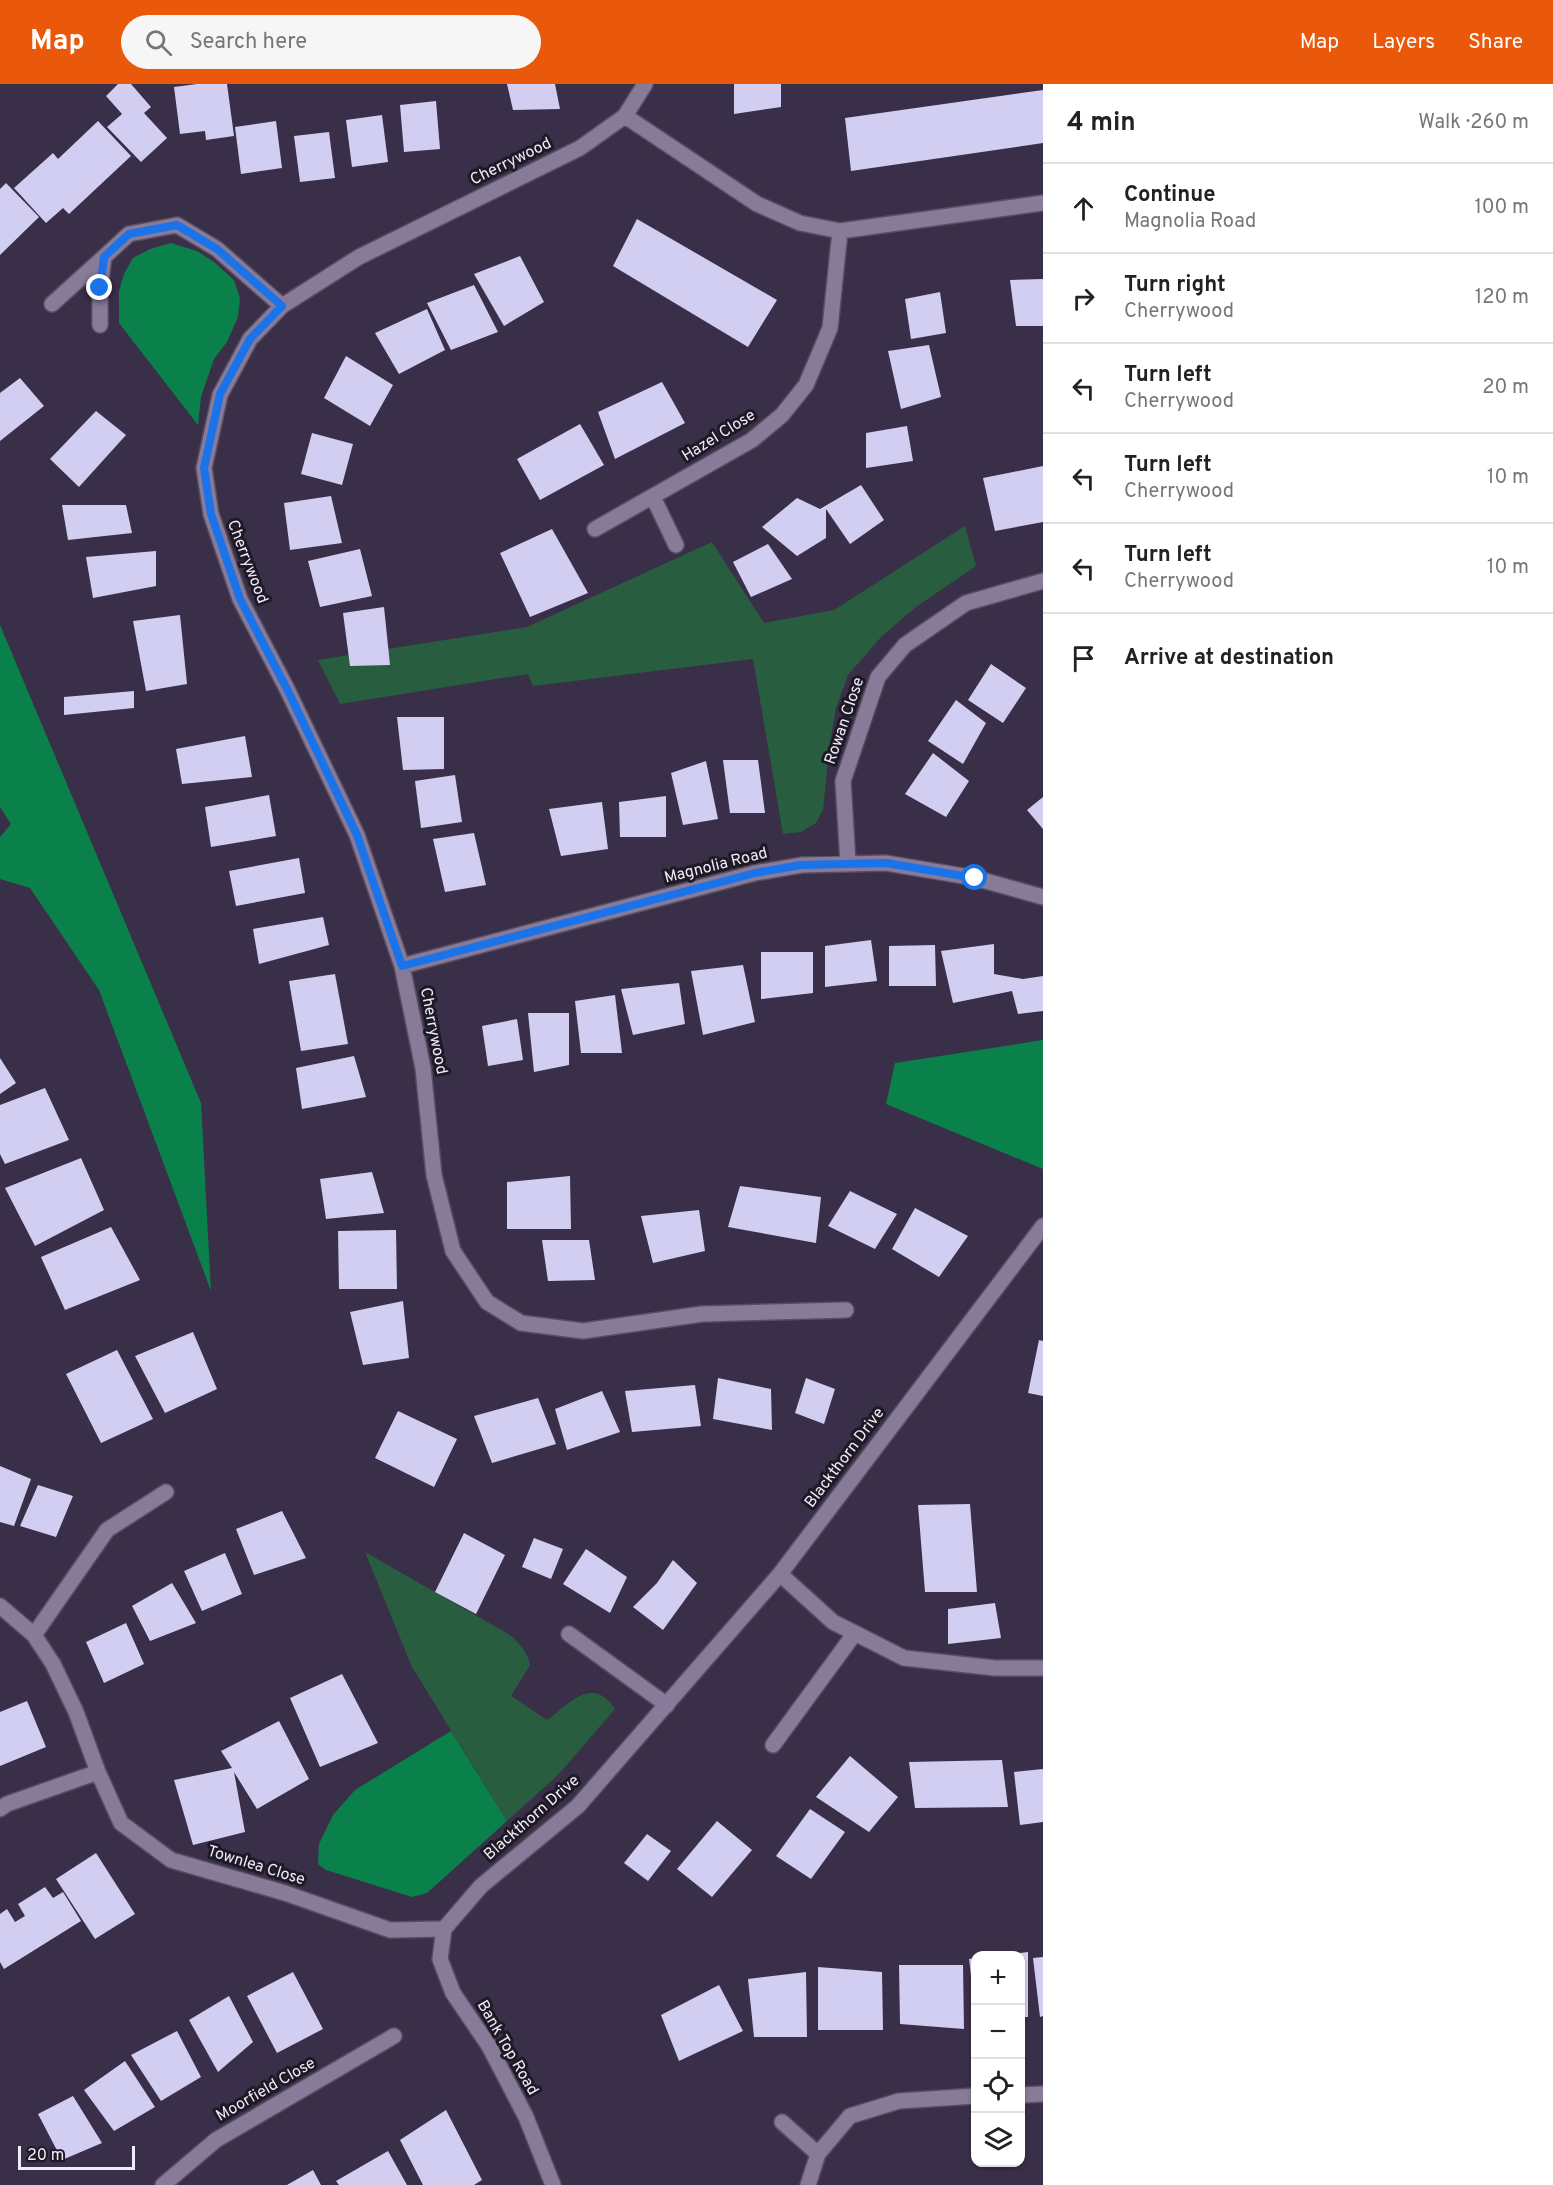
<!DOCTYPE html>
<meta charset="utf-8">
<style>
:root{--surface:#fff;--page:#f6f6f6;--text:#222;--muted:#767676;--line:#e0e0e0;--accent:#ea580c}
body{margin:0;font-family:Overpass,sans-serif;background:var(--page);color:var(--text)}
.controls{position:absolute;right:18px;bottom:18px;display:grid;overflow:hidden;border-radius:12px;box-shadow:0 2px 4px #0004}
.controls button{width:54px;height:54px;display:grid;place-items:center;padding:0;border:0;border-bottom:2px solid var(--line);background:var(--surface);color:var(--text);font:30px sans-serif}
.scale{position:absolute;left:18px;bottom:15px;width:117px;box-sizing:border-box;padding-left:6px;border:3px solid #f0eafa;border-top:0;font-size:16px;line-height:21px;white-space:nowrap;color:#f0eafa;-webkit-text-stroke:4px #1e1a25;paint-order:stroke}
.stop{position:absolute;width:18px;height:18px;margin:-14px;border:4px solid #1a73e8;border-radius:50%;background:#fff}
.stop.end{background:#1a73e8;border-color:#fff;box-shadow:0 2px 6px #0008}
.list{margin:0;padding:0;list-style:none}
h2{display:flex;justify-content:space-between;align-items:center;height:78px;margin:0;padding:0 24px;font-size:26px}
h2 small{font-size:20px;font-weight:400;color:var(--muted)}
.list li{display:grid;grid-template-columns:39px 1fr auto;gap:18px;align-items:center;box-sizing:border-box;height:90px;padding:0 24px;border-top:2px solid var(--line)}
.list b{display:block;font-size:22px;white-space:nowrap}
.list p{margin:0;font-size:20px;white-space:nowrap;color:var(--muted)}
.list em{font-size:20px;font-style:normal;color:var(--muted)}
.icon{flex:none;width:33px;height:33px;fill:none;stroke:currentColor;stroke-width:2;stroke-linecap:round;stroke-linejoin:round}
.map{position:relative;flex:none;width:1043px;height:2101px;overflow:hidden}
header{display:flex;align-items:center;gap:36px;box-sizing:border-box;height:84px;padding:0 30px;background:var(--accent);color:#fff}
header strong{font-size:28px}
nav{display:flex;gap:33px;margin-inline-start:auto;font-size:21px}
.search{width:420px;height:54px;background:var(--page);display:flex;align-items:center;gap:15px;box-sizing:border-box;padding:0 21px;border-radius:33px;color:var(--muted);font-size:22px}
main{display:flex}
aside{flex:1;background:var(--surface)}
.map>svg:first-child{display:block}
.green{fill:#285e3f}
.forest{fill:#0a804a}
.building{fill:#d2cef2}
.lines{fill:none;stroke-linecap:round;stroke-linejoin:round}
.street-casing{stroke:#574d63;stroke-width:18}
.secondary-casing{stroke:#574d63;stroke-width:18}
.street{stroke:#877b99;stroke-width:15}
.secondary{stroke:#877b99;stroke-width:15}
.route{stroke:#1a73e8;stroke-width:8}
.labels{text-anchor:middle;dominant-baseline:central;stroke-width:6;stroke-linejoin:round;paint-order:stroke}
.street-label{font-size:16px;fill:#f0eafa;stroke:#1e1a25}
</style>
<header>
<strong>Map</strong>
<div class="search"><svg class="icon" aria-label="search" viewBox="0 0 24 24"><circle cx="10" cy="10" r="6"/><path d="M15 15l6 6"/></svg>Search here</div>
<nav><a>Map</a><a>Layers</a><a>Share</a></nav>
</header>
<main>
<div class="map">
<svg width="1043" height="2101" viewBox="0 0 1043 2101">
<rect width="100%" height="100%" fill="#3a2f48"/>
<path class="green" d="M 965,442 L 976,482 L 916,523 L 882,552 L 848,591 L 836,624 L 829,665 L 823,726 L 816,739 L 801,748 L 783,750 L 753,575 L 533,602 L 528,590 L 340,620 L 318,576 L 527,543 L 712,458 L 764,539 L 834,526 Z
M 365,1468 L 510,1551 C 520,1560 527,1567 530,1581 L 511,1612 L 547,1636 C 570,1619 593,1591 615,1625 L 558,1691 L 507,1737 L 412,1583 Z"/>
<path class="forest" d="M 171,159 L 197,167 L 214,178 L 234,196 L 240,214 L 238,233 L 227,258 L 214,275 L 201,313 L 198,341 L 119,239 L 119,207 L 124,190 L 133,174 L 150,165 Z
M 0,541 L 201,1019 L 211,1207 L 99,906 L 30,804 L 0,795 L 0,753 L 11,740 L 0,723 Z
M 1043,956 L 1043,1085 L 886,1020 L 895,979 Z
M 451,1647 L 507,1737 L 427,1809 L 412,1813 L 326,1786 L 318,1780 L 319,1760 L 333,1731 L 355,1706 Z"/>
<path class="building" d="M 118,0 L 131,0 L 151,23 L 144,29 L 167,54 L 141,78 L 107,43 L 122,30 L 106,12 Z
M 197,0 L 227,0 L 234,52 L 206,56 L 205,47 L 180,50 L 174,3 Z
M 507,0 L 555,0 L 560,25 L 513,26 Z
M 734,0 L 781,0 L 781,23 L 734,30 Z
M 1043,6 L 1043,59 L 851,87 L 845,34 Z
M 436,17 L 440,65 L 404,68 L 400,21 Z
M 382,31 L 388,78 L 352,83 L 346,36 Z
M 98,37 L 131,72 L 69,130 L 63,124 L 46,139 L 14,104 L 53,69 L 58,75 Z
M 276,37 L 282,84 L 241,90 L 235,43 Z
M 329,48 L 335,94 L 300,98 L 294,52 Z
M 6,99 L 39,133 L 0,171 L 0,105 Z
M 637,135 L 777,216 L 748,263 L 613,182 Z
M 520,172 L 544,218 L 504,242 L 474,190 Z
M 1043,195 L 1043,242 L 1016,242 L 1010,196 Z
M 474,201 L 498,248 L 451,266 L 427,219 Z
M 940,208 L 946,249 L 911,255 L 905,215 Z
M 427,225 L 445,266 L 399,290 L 375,249 Z
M 929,261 L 941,313 L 901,325 L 888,267 Z
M 346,272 L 393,301 L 370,342 L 324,314 Z
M 20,294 L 44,322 L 0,357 L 0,309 Z
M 662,298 L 685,339 L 615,375 L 598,328 Z
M 96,327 L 126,351 L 79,403 L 50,375 Z
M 580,340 L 604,381 L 540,416 L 517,375 Z
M 907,342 L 913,377 L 866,384 L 866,349 Z
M 312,349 L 353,360 L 342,401 L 301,390 Z
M 1043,382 L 1043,438 L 995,447 L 983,394 Z
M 861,401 L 884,436 L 850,460 L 826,425 L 826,454 L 797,472 L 762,443 L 797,414 L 820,425 Z
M 331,412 L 342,459 L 290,466 L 284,419 Z
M 62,421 L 126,421 L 132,449 L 68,456 Z
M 552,445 L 588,509 L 530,533 L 500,469 Z
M 768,460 L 792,495 L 751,513 L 733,478 Z
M 360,465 L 372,512 L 320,523 L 308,477 Z
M 156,467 L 156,502 L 93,514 L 86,473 Z
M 384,523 L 390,581 L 350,582 L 343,529 Z
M 180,531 L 187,600 L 146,607 L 133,537 Z
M 991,580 L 1026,604 L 1003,639 L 968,616 Z
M 134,607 L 134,624 L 64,631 L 64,613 Z
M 956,616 L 986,639 L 963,680 L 928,657 Z
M 397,633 L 444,633 L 444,685 L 403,686 Z
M 245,652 L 252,693 L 182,700 L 176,665 Z
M 933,669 L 969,697 L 946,733 L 905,710 Z
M 723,676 L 758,676 L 765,729 L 730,729 Z
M 706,677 L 718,735 L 683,741 L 671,689 Z
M 455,691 L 462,738 L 421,744 L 415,697 Z
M 269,711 L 276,752 L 211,763 L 205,723 Z
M 666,712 L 666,753 L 620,753 L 619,718 Z
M 1043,713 L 1043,745 L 1027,726 Z
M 602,718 L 608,765 L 561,772 L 549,725 Z
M 474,749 L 486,801 L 445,808 L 433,755 Z
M 299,774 L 305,809 L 236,822 L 229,787 Z
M 323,833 L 329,861 L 259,880 L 253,845 Z
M 871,856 L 877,897 L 825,903 L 825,862 Z
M 994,860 L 994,890 L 1023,895 L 1043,892 L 1043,927 L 1018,930 L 1012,907 L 953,919 L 941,867 Z
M 935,861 L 936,902 L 889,902 L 889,862 Z
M 761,868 L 813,868 L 813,909 L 761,915 Z
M 743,881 L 755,938 L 703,951 L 691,887 Z
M 335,890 L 348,960 L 301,967 L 289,897 Z
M 679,899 L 685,940 L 633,951 L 621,905 Z
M 615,911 L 622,969 L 581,969 L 575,917 Z
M 528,929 L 569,929 L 569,981 L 534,988 Z
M 517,935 L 523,976 L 488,982 L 482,942 Z
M 354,972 L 366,1013 L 302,1025 L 296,984 Z
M 0,974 L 16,999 L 0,1010 Z
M 45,1004 L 69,1056 L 5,1080 L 0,1070 L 0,1021 Z
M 81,1074 L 104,1126 L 35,1162 L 5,1104 Z
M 372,1088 L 384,1129 L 326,1135 L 320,1095 Z
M 570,1092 L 571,1145 L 507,1145 L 507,1098 Z
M 740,1102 L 821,1113 L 816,1159 L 728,1143 Z
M 850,1107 L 897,1130 L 875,1165 L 828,1142 Z
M 915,1124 L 968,1152 L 939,1193 L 892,1165 Z
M 699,1126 L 705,1167 L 653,1179 L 641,1132 Z
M 111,1143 L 140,1196 L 65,1226 L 41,1173 Z
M 396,1146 L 397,1205 L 339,1205 L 338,1147 Z
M 542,1156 L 589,1156 L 595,1196 L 548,1197 Z
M 403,1217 L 409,1274 L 363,1281 L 350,1228 Z
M 193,1248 L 217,1305 L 165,1329 L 135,1272 Z
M 1039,1256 L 1043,1257 L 1043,1312 L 1028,1309 Z
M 117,1266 L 153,1335 L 101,1359 L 66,1290 Z
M 718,1294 L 771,1305 L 772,1346 L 713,1335 Z
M 806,1294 L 835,1305 L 824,1340 L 795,1329 Z
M 695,1301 L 701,1342 L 632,1348 L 625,1307 Z
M 602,1307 L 620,1348 L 567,1366 L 555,1325 Z
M 538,1314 L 556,1360 L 492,1379 L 474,1332 Z
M 398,1327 L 457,1355 L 434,1403 L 375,1374 Z
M 0,1382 L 31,1395 L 14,1442 L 0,1438 Z
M 38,1401 L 73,1412 L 56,1453 L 20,1442 Z
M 970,1420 L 977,1508 L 925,1508 L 918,1421 Z
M 282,1427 L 306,1474 L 254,1491 L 236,1445 Z
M 464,1449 L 505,1471 L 476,1530 L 435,1508 Z
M 534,1454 L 563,1465 L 551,1495 L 522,1483 Z
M 586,1465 L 627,1493 L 610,1529 L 563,1500 Z
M 225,1469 L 242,1510 L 202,1527 L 184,1487 Z
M 673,1476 L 697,1499 L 663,1546 L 633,1523 L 657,1499 Z
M 172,1499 L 196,1539 L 150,1557 L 132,1522 Z
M 995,1519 L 1001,1554 L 948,1560 L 948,1525 Z
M 126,1539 L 144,1580 L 104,1599 L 86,1558 Z
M 342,1590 L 378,1659 L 320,1683 L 290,1614 Z
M 27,1617 L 46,1663 L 0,1682 L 0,1628 Z
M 279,1637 L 309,1695 L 257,1725 L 234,1688 L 245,1748 L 193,1761 L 174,1696 L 232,1684 L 221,1667 Z
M 850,1672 L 898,1713 L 869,1748 L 816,1713 Z
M 1002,1676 L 1008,1723 L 915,1724 L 909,1678 Z
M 1043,1685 L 1043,1738 L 1020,1741 L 1014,1688 Z
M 810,1725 L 845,1748 L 811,1795 L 776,1772 Z
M 717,1737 L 752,1766 L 712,1813 L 677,1785 Z
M 647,1750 L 671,1767 L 648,1797 L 624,1779 Z
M 96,1769 L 135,1830 L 95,1855 L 56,1795 Z
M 45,1803 L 53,1814 L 63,1808 L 81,1837 L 4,1885 L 0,1878 L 0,1830 L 7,1825 L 15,1838 L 25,1832 L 18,1820 Z
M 1028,1868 L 1028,1933 L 1020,1933 L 1020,1872 L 1012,1870 Z
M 1043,1873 L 1043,1932 L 1040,1933 L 1033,1874 Z
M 975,1874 L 975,1918 L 974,1918 L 969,1875 Z
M 899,1881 L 963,1881 L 964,1945 L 900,1940 Z
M 818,1883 L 882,1888 L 883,1946 L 818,1946 Z
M 293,1888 L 323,1945 L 277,1969 L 247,1912 Z
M 806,1888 L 807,1953 L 754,1953 L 748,1895 Z
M 719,1901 L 743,1947 L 679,1977 L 661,1931 Z
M 229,1912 L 253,1958 L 218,1988 L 189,1936 Z
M 177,1947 L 201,1993 L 161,2017 L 131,1971 Z
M 125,1977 L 155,2023 L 114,2047 L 84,2006 Z
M 73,2012 L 102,2059 L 62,2076 L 38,2030 Z
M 446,2026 L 482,2096 L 474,2101 L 423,2101 L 400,2056 Z
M 388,2067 L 407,2101 L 339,2101 L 336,2097 Z
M 313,2086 L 321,2101 L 287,2101 Z"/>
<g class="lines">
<defs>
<path id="street" d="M 645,0 L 625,32 L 580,64 L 359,173 L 282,222 L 250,255 L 220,311 L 204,384 L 211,430 L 240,515 L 287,605 L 357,751 L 402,882 L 423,984 L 434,1091 L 453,1167 L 487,1218 L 521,1239 L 583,1247 L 702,1230 L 846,1226
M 625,32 L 757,120 L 800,139 L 840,147 L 1043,119
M 52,220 L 104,173
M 100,241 L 100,204 L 104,173 L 129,150 L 177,141 L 217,165 L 282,222
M 653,413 L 676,461
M 595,445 L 752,356 L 782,331 L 806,301 L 830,244 L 840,147
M 848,779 L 843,697 L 878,593 L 905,561 L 966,519 L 1043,497
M 402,882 L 755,789 L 802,781 L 886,779 L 975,794 L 1043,813
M 780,1490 L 833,1538 L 904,1574 L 995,1584 L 1043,1584
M 0,1522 L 34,1551 L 53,1580 L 76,1628 L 98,1688 L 121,1739 L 171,1776 L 285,1809 L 390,1846 L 444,1845
M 569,1550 L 667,1621
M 34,1551 L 107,1446 L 166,1408
M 773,1661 L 855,1549
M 0,1725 L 7,1720 L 98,1688
M 1020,2011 L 1043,2010
M 782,2038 L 818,2070
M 163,2101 L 216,2056 L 394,1952
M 808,2101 L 818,2070 L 850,2032 L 899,2017 L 975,2012"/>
<path id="secondary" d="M 553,2101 L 526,2033 L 489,1962 L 453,1909 L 440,1875 L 444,1845 L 481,1802 L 578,1722 L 780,1490 L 1043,1142"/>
</defs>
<use href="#street" class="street-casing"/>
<use href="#secondary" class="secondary-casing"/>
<use href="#street" class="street"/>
<use href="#secondary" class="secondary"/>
</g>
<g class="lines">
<path class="route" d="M 100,204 L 104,173 L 129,150 L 177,141 L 217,165 L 282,222 L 250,255 L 220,310 L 204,384 L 211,430 L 240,515 L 287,605 L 357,751 L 402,882 L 755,789 L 801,781 L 886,779 L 975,794"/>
</g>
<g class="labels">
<g class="street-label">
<text transform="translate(511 78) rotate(-26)">Cherrywood</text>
<text transform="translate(719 352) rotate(-32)">Hazel Close</text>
<text transform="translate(247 478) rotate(69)">Cherrywood</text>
<text transform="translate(845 637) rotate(-71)">Rowan Close</text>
<text transform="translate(716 782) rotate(-14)">Magnolia Road</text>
<text transform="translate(433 947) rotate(79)">Cherrywood</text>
<text transform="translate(845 1374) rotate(-53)">Blackthorn Drive</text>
<text transform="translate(532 1734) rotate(-41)">Blackthorn Drive</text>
<text transform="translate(256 1782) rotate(17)">Townlea Close</text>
<text transform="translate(507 1964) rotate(60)">Bank Top Road</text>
<text transform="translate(266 2006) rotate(-30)">Moorfield Close</text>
</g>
</g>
</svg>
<div class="controls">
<button>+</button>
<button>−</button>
<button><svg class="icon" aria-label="locate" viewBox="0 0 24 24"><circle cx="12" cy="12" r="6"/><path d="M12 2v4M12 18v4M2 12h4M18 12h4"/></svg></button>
<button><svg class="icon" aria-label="layers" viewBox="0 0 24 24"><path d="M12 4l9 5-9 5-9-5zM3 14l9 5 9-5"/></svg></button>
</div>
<div class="scale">20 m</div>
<div class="stop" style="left:975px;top:794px"></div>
<div class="stop end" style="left:100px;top:204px"></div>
</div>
<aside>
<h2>4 min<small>Walk · 260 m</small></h2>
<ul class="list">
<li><svg class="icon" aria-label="ahead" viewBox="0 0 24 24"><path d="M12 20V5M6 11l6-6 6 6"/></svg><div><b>Continue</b><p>Magnolia Road</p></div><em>100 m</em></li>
<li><svg class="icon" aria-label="right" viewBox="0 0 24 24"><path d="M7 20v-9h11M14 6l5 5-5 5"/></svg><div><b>Turn right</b><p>Cherrywood</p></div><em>120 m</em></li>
<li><svg class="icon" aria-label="left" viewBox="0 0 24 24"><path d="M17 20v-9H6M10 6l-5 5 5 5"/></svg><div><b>Turn left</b><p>Cherrywood</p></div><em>20 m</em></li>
<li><svg class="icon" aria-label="left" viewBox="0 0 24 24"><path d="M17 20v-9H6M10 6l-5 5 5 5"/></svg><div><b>Turn left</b><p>Cherrywood</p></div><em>10 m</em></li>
<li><svg class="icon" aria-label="left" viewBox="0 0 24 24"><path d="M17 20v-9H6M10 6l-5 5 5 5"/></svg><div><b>Turn left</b><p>Cherrywood</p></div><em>10 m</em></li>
<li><svg class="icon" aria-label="arrive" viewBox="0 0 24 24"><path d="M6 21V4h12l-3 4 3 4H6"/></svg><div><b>Arrive at destination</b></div></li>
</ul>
</aside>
</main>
